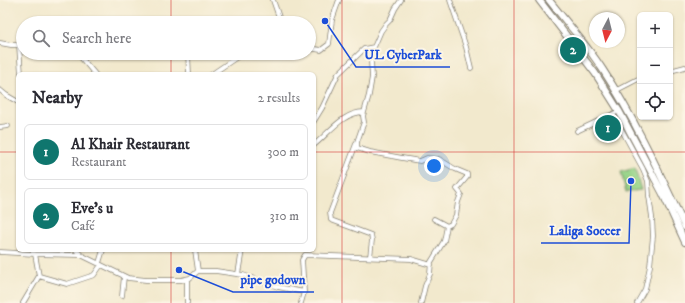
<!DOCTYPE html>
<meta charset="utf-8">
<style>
:root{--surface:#fff;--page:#f2f2f3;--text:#2b2b33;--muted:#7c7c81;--line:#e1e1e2;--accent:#0f766e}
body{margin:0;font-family:"IM FELL DW Pica",serif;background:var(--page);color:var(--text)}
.controls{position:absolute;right:12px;top:12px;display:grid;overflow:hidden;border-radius:6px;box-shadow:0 1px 3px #0004}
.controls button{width:36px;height:36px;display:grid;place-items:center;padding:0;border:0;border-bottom:1px solid var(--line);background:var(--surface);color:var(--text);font:20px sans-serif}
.compass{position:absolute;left:589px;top:12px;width:36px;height:36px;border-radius:50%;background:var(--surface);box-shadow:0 1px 3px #0004;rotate:187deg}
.you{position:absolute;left:434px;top:166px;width:14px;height:14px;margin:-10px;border:3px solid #fff;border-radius:50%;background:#1a73e8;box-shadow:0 0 0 6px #1a73e833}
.badge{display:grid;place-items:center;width:26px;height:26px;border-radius:50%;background:var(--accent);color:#fff;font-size:13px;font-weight:700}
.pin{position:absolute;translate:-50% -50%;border:2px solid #fff;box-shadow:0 1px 4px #0006}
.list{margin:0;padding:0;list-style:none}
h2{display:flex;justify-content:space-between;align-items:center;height:52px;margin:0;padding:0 16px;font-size:17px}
h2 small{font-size:13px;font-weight:400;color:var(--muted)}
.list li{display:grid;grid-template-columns:26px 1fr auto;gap:12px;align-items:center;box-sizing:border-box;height:56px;margin:0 8px 8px;padding:0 8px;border:1px solid var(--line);border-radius:6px}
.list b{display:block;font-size:15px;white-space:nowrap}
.list p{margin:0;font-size:13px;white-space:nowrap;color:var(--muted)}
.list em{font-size:13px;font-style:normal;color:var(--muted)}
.icon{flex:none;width:22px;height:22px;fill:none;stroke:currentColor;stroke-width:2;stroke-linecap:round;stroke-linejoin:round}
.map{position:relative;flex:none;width:685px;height:303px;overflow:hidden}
.search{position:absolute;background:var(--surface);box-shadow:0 1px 3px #0004;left:16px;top:16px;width:300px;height:44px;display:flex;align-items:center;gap:10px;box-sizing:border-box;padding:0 14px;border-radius:22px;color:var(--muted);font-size:15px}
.panel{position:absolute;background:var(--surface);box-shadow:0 1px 3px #0004;left:16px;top:72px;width:300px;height:180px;border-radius:6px}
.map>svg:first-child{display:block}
.green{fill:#97d388;stroke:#5a7852}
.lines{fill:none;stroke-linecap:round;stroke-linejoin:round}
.minor-casing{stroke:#878274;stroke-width:5.5}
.highway-casing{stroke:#878274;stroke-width:8}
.minor{stroke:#fff;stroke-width:4}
.highway{stroke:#fff;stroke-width:6}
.grid{fill:none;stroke:#d62828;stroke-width:1;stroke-opacity:0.55}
.leader{fill:none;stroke:#1d4ed8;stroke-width:1.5}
.callout-dot{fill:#1d4ed8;stroke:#fcf5e5;stroke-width:1.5}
.callout-label{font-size:13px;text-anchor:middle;font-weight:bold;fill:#1d4ed8;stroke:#fcf5e5;stroke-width:4;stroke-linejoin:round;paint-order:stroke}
</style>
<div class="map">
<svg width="685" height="303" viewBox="0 0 685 303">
<rect width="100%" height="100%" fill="#fcf5e5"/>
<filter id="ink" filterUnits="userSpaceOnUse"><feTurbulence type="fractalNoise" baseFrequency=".025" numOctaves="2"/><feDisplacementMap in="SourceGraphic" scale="8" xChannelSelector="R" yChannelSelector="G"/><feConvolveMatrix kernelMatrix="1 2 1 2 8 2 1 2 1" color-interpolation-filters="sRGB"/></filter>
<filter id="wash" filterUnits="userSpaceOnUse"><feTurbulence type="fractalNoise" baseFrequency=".012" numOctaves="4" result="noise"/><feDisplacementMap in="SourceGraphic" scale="16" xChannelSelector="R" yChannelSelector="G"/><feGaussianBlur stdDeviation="0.9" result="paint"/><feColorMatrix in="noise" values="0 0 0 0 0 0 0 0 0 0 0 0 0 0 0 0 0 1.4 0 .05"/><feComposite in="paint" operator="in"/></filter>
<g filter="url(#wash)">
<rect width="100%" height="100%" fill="#f2e9cd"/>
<path class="green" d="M 635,168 L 641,190 L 626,192 L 621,172 Z"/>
</g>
<g filter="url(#ink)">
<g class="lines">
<defs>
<path id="minor" d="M 273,0 L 281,23
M 401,0 L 395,9 L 390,20 L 386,24 L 381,31 L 374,47 L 371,61 L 372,77 L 369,95 L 363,116 L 364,122 L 357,142 L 357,148 L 370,152 L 402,158 L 420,161 L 427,158 L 439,159 L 455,169 L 467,174 L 467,177 L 457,189 L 461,194 L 458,202 L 456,215 L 451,224 L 447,226 L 444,241 L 431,262 L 430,274 L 425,286 L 421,303
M 450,0 L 466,47 L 471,68
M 0,43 L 11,45 L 23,45
M 19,45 L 21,74
M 309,48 L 321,50 L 329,44 L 332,20 L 339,0
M 77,53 L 95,74
M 188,53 L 189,74
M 670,71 L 685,67
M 212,74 L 243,53
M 0,90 L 6,95 L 18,102
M 615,91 L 640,78
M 613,114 L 643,169 L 648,181 L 649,196 L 652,217 L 653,236 L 650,266 L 645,289 L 637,303
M 314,121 L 322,108 L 338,74 L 364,49 L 374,47
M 0,127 L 8,126
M 577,131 L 615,113
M 356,144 L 330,213 L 331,220 L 371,235 L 372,240 L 370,257
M 314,145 C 329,133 343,112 364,112
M 434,219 L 447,226
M 76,250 L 81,255 L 128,278 L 146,280 L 181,280 L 190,278 L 198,271 L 216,271 L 243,275 L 278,287 L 304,292 L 301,303
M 195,250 L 198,271
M 0,252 L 35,254 L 39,276
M 35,254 L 80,255
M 99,263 L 103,250
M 238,274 L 242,250
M 304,292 L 302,260 L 305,255 L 411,259 L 431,265
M 122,296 L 124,276
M 23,303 L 39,276 L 67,284 L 94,275 L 101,265
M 187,303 L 187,279"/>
<path id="highway" d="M 539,0 L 595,73 L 619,111 L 663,194 L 685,242
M 549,0 C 567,23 587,45 603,70 C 635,119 660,174 685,227"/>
</defs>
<use href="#minor" class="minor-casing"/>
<use href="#highway" class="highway-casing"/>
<use href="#minor" class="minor"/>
<use href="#highway" class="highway"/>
</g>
</g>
<path class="grid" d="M 171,0 L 171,23M 342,0 L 342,303M 514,0 L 514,303M 171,53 L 171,74M 0,152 L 18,152M 314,152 L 685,152M 171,250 L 171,303"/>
<path class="leader" d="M325 21L356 67H450M631 181L629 243H541M179 270L233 292H314"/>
<g class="callout-dot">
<circle cx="325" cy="21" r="4"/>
<circle cx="631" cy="181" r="4"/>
<circle cx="179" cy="270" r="4"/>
</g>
<g class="callout-label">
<text x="403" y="59">UL CyberPark</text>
<text x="585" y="235">Laliga Soccer</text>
<text x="273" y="284">pipe godown</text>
</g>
</svg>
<div class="controls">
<button>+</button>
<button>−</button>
<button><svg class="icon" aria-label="locate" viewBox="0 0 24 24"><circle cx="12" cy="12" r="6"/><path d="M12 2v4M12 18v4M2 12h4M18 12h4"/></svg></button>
</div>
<svg class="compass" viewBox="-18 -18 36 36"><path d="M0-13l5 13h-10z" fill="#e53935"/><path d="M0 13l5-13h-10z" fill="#7c7c81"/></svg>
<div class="you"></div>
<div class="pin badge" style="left:608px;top:128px">1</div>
<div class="pin badge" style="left:573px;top:50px">2</div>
<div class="search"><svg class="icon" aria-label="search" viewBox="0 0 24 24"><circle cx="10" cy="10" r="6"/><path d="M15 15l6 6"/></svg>Search here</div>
<section class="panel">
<h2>Nearby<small>2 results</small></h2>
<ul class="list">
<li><span class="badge">1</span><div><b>Al Khair Restaurant</b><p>Restaurant</p></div><em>300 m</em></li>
<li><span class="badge">2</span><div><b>Eve's u</b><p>Café</p></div><em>310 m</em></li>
</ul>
</section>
</div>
